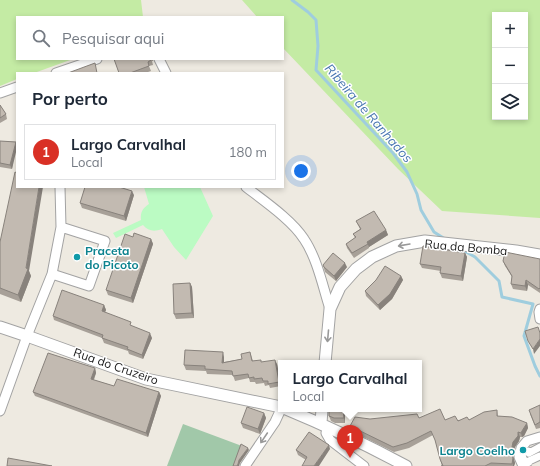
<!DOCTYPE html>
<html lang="pt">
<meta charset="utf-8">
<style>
:root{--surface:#fff;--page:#f2f2f3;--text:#1f2937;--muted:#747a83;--line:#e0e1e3;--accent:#d93025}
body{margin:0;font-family:Mulish,sans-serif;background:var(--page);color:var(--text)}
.controls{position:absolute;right:12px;top:12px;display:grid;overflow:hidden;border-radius:0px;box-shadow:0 2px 6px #0003}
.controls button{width:36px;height:36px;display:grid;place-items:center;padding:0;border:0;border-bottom:1px solid var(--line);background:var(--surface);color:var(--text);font:20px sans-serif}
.you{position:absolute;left:301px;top:171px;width:14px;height:14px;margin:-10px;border:3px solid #fff;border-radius:50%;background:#1a73e8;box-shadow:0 0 0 6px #1a73e833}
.badge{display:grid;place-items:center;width:26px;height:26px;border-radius:50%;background:var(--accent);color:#fff;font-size:13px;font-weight:700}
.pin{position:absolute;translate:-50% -33px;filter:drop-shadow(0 1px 2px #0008)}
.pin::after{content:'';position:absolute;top:21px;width:14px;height:12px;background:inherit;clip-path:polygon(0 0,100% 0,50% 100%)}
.popup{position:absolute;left:278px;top:360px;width:144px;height:52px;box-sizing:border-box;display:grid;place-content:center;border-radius:0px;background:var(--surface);filter:drop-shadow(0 1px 3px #0005);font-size:13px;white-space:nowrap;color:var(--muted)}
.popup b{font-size:15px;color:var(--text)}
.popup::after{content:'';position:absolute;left:50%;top:100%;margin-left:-8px;border:8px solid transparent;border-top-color:var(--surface)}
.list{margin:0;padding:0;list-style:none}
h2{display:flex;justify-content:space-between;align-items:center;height:52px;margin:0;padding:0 16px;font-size:17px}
h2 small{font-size:13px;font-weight:400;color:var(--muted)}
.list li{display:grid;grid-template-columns:26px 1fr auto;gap:12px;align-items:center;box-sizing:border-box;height:56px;margin:0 8px 8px;padding:0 8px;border:1px solid var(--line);border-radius:0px}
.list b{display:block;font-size:15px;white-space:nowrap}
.list p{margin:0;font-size:13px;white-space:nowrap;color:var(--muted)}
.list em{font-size:13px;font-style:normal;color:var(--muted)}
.icon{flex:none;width:22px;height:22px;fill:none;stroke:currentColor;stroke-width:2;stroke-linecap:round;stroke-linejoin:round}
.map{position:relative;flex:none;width:540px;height:466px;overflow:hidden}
.search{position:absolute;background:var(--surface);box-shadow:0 2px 6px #0003;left:16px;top:16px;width:268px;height:44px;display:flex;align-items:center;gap:10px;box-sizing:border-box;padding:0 14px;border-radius:0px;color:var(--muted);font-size:15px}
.panel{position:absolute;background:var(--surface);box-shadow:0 2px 6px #0003;left:16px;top:72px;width:268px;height:116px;border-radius:0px}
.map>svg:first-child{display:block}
.grass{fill:#c4eba4;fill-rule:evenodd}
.cemetery{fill:#a1c8a9}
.park{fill:#bbfbc3}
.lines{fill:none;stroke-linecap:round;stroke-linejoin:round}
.stream{stroke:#9fcdde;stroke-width:3}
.pedestrian-casing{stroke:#a3a3a3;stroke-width:9}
.minor-casing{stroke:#a3a3a3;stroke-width:11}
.tertiary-casing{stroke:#a3a3a3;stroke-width:13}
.pedestrian{stroke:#fff;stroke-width:7}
.minor{stroke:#fff;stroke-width:9}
.tertiary{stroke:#fff;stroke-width:11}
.wall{fill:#a7a098}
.shaded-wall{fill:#88827c}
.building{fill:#c2bab1;stroke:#88827c}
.oneway{stroke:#999}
.culture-dot{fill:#0f9aa8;stroke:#fff;stroke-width:1.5}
.labels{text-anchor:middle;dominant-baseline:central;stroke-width:3;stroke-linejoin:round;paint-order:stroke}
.street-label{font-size:12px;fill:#1c1c1c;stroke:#fff}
.culture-label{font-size:12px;font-weight:bold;fill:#0d838f;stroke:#fff;text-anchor:start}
.water-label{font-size:13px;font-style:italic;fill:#4675af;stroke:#fff}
</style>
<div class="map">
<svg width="540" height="466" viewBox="0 0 540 466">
<rect width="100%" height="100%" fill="#eeeae1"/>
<path class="grass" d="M 0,0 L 141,0 L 143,17 L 17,17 L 17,59 L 73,59 L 34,73 L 17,73 L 17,79 L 0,86 Z
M 242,0 L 540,0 L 540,218 L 442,211 L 398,169 L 283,48 L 283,17 L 257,17 ZM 495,15 L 525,15 L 525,117 L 495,117 Z"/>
<path class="cemetery" d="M 183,424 L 242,446 L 234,466 L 167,466 Z"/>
<path class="park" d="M 144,187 L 200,187 L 213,216 L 186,260 L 174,247 L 162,229 C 154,232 148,231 143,225 L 116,238 L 113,233 L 141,220 C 140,212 143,208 149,204 Z"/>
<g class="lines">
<path class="stream" d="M 292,0 L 308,12 L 316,20 L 318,46 L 316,70 L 393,153 L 407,172 L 417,194 L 421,210 L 434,232 L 445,239
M 463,250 L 475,257 L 499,281 L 502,297 L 533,304 L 524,336 L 535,366 L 540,376"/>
<defs>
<path id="pedestrian" d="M 540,447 L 529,453 L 528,451 L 521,454 L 526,464 L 529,462 L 529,461 L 540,456"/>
<path id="minor" d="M 159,59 L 166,73
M 56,73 L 97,59
M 0,93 L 17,87
M 246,187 C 264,201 292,220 304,239 C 317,258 323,287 330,309
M 52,274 L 89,286 L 105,241 L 61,227
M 540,309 L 539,312 L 540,319
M 0,411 L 27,336 L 52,274 L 61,227 L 60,187
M 328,427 L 326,433 L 330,440 L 364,466
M 245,466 L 275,422 L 281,409
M 523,466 L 519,457 L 521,448 L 527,441 L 540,437"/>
<path id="tertiary" d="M 0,327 L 27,336 L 146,379 L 281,407
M 325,363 L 330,309 L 340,287 L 356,269 L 372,257 L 396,246 L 425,241 L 516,251 L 540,255
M 286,409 C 327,426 367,445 406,466
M 321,423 L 322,409"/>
</defs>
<use href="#pedestrian" class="pedestrian-casing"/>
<use href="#minor" class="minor-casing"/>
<use href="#tertiary" class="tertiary-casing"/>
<use href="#pedestrian" class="pedestrian"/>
<use href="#minor" class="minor"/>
<use href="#tertiary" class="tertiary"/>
</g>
<path class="wall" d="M 114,59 L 153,59 L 153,61 L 152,61 L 153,65 L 149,66 L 151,71 L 145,73 L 119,73 Z
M 0,105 L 6,114 L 7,119 L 0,123 Z
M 0,141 L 16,142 L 12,169 L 0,167 Z
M 134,195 L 126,221 L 82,208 L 80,203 Z
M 356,221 L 386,230 L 388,235 L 369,247 L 369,248 L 354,258 L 347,248 L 346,244 L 355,238 L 353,234 L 360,229 Z
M 151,239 L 153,244 L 133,303 L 108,295 L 106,290 Z
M 0,242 L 29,271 L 31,276 L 21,302 L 0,294 Z
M 465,253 L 467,257 L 463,281 L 442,278 L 440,273 L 441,271 L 422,268 L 420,264 Z
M 540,259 L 540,293 L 528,285 L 527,291 L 513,289 L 511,284 L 512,277 L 505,266 L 503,261 Z
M 323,265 L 347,267 L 336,281 L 325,272 Z
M 401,276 L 403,280 L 392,299 L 380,310 L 366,296 L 365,291 Z
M 190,283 L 192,287 L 194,318 L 176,319 L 174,314 Z
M 104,305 L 106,310 L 105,312 L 132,327 L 152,338 L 143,359 L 129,354 L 128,351 L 104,343 L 102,338 L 54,320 L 53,316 Z
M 250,352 L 253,361 L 277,364 L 281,386 L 270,388 L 269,385 L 265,386 L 264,383 L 256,384 L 255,382 L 250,382 L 249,378 L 235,381 L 233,375 L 207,374 L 206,371 L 186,370 L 184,365 L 224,357 L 224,362 L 242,359 Z
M 95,368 L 96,373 L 94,380 L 114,386 L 159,392 L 161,396 L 148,437 L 35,396 L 33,392 Z
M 540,405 L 540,428 L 536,429 L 530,414 Z
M 345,409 L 345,423 L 335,423 L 331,421 L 329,416 Z
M 497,410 L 498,416 L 527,423 L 528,428 L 524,436 L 522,437 L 520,437 L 519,441 L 515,447 L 513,456 L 515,463 L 514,466 L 441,466 L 442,466 L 440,459 L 436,442 L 433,435 L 409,448 L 394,452 L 351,431 L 350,426 L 370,419 L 419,418 L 445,420 L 469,420 Z
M 264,413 L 266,418 L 260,434 L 243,428 L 241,423 Z
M 330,449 L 306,460 L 298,455 L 296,450 Z"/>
<path class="shaded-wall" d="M 16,142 L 17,146 L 17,148 L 12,169 L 10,165 Z
M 39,187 L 43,187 L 29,271 L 31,276 L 21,302 L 18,295 L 26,268 Z
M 132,191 L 134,195 L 126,221 L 124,216 Z
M 386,230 L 388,235 L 369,247 L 367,242 Z
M 151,239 L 153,244 L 133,303 L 131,298 Z
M 465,253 L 467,257 L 463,281 L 461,276 Z
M 345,263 L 347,267 L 336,281 L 334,276 Z
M 401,276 L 403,280 L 392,299 L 380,310 L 378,305 Z
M 526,280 L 528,285 L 527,291 L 525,286 Z
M 190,283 L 192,287 L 194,318 L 192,313 Z
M 104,305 L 106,310 L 103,316 L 102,311 Z
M 150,333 L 152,338 L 143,359 L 142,355 Z
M 540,339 L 540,346 L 534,354 L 533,349 Z
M 223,352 L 224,357 L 224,367 L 222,363 Z
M 275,360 L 277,364 L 281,386 L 279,382 Z
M 95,368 L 96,373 L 92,383 L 91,379 Z
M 159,392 L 161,396 L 148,437 L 146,433 Z
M 343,409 L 345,409 L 345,423 L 344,418 Z
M 264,413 L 266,418 L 260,434 L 258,429 Z
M 527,423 L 528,428 L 524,436 L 522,437 L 521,433 Z
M 518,432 L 520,437 L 519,441 L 515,447 L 513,456 L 515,463 L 514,466 L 513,466 L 511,452 L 513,442 Z
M 329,445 L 330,449 L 319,466 L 314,466 Z
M 248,448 L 249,450 L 240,463 L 239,466 L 237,466 L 239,460 Z"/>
<path class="building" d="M 114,59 L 151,59 L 151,60 L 148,62 L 149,66 L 130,73 L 119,73 Z
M 95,63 L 97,73 L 68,73 Z
M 0,105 L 6,114 L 0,118 Z
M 0,141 L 16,142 L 10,165 L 0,163 Z
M 15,172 L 17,173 L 17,187 L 39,187 L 26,268 L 28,269 L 18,295 L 0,288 L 0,242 Z
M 85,187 L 119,187 L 132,191 L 124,216 L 80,203 Z
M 374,211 L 386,230 L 367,242 L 368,244 L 352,253 L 346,244 L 356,237 L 353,234 L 361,229 L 356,221 Z
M 134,233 L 151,239 L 131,298 L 106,290 L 125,234 L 133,237 Z
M 423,246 L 465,253 L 461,276 L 440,273 L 441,267 L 420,264 Z
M 505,252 L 540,259 L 540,288 L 539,289 L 526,280 L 525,286 L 511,284 L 512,276 L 503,261 Z
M 333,253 L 345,263 L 334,276 L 324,267 L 323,265 Z
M 385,266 L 401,276 L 390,294 L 378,305 L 365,291 L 376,280 Z
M 190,283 L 192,313 L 174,314 L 173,284 Z
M 62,290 L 104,305 L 102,311 L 131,322 L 130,325 L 150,333 L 142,355 L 127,349 L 128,347 L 102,338 L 103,335 L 53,316 Z
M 538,327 L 540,333 L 540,339 L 533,349 L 528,341 L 525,331 Z
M 185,350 L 223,352 L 222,363 L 242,359 L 241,354 L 250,352 L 252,361 L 261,360 L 261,362 L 275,360 L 279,382 L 268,384 L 268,381 L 263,381 L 262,378 L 254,379 L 254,377 L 249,378 L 248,374 L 233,376 L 232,371 L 205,369 L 205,366 L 184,365 Z
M 48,353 L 95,368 L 91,379 L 114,386 L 117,379 L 159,392 L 146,433 L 33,392 Z
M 540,405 L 540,422 L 535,425 L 529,410 Z
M 247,407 L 264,413 L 258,429 L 241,423 Z
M 329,409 L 343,409 L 344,418 L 334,418 L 329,416 Z
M 440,409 L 445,420 L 455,416 L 458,421 L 467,417 L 469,420 L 484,412 L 497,410 L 497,416 L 512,417 L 527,423 L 522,431 L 521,433 L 518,432 L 518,436 L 513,442 L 511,452 L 513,458 L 512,464 L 491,463 L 485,466 L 441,466 L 443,466 L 440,459 L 435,440 L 431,431 L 407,443 L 393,447 L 350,426 L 355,417 L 370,419 L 417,414 L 419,418 Z
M 309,432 L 329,445 L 314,466 L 302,466 L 307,457 L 296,450 Z
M 241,444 L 248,448 L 239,460 L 238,464 L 237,466 L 233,466 Z
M 8,458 L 52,466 L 7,466 Z"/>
<defs><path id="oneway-shaft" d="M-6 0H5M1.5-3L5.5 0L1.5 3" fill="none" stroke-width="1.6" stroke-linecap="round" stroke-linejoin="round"/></defs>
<g class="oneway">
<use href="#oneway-shaft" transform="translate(404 245) rotate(170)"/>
<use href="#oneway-shaft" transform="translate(328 336) rotate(95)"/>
<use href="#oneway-shaft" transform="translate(264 438) rotate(124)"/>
</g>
<g class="culture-dot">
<circle cx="77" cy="257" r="4"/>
<circle cx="523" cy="450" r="4"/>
</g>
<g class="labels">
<g class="street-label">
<text transform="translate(466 247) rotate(5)">Rua da Bomba</text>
<text transform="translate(116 366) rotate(19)">Rua do Cruzeiro</text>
</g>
<g class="culture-label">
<text x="85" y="250">Praceta<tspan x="85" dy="14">do Picoto</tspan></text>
<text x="515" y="450" text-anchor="end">Largo Coelho</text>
</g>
<g class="water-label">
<text transform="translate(369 113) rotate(49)">Ribeira de Ranhados</text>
</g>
</g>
</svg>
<div class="controls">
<button>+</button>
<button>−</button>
<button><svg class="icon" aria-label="layers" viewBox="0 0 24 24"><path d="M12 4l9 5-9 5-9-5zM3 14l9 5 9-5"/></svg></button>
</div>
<div class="you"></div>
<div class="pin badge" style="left:350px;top:458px">1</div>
<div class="popup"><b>Largo Carvalhal</b>Local</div>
<div class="search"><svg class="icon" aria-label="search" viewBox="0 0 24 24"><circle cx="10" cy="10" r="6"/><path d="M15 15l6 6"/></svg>Pesquisar aqui</div>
<section class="panel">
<h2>Por perto<small></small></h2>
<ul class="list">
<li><span class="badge">1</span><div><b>Largo Carvalhal</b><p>Local</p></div><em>180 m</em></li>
</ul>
</section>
</div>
